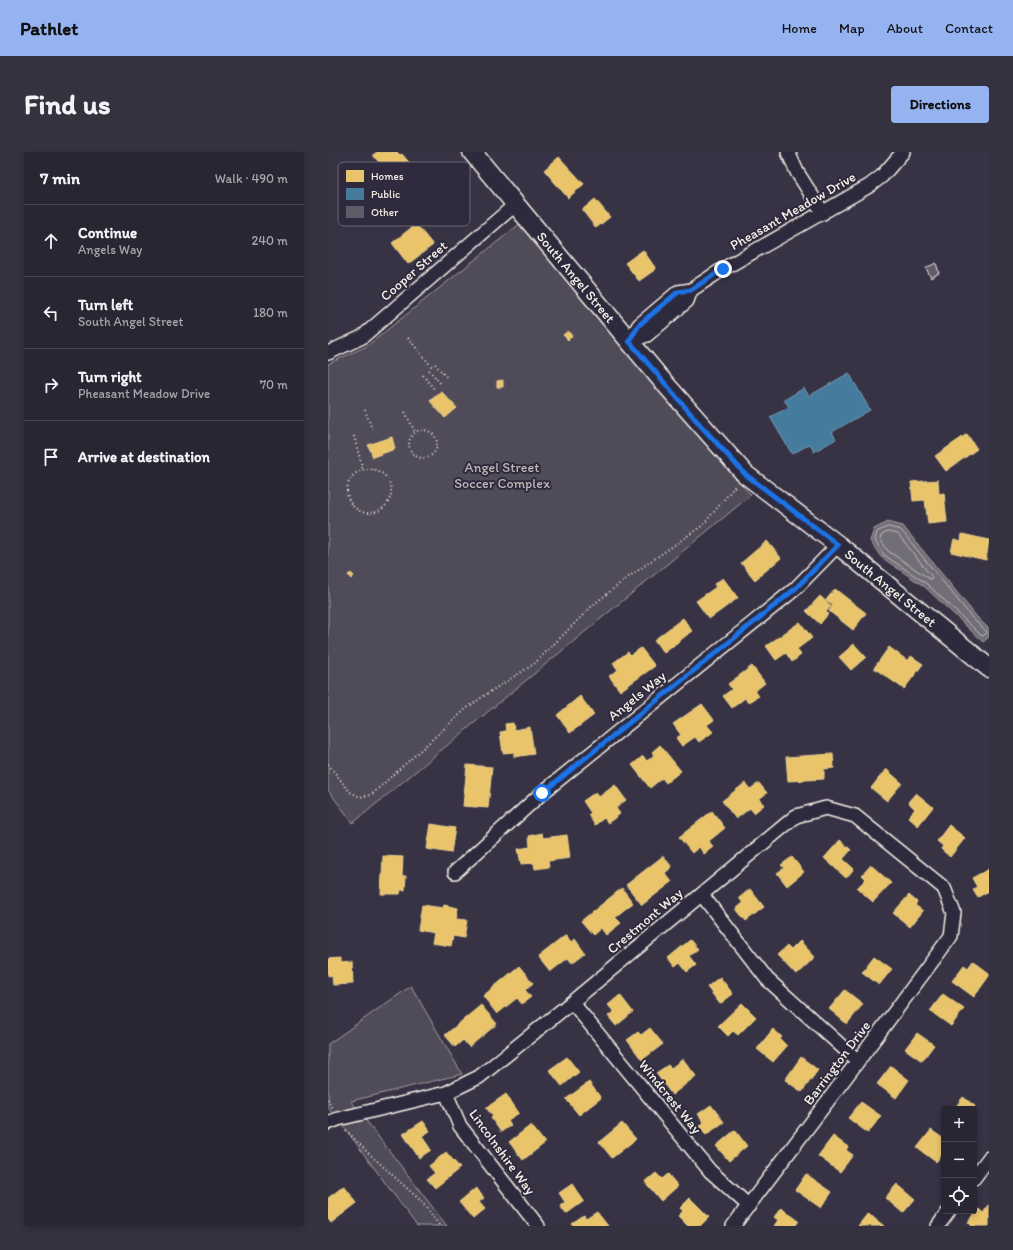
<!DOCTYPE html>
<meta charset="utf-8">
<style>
:root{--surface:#292633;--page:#35323f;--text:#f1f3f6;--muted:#a5a5ac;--line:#45434e;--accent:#95b2f1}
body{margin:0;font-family:Itim,sans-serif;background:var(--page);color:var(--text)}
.controls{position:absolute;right:12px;bottom:12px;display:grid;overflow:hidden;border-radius:4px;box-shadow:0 2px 6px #0003}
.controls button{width:36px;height:36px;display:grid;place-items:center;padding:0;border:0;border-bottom:1px solid var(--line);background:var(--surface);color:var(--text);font:20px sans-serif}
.stop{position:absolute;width:12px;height:12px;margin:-9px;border:3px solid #1a73e8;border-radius:50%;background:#fff}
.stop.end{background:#1a73e8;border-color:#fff;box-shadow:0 1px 4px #0008}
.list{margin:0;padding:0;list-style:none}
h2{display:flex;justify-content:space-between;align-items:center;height:52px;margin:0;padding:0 16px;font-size:17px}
h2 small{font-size:13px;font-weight:400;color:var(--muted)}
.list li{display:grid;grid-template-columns:26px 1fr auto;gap:12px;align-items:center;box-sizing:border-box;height:72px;padding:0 16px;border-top:1px solid var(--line)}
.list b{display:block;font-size:15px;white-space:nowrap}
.list p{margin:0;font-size:13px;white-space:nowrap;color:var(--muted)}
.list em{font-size:13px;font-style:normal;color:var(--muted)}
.icon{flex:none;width:22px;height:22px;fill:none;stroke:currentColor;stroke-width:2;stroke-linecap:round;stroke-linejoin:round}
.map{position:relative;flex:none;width:661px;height:1074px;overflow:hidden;border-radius:4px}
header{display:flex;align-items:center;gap:24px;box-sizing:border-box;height:56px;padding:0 20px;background:var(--accent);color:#111}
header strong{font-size:19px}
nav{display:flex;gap:22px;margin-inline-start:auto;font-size:14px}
.intro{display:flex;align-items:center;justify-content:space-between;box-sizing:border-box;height:96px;padding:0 24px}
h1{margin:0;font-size:28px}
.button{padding:10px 18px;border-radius:4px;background:var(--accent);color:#111;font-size:14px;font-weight:700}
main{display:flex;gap:24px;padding:0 24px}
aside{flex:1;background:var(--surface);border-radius:4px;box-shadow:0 2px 6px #0003}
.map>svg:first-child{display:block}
.green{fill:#504b59;stroke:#a29ea0}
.water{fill:#726e77;stroke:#a6a2a4}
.homes{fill:#e9c46a;stroke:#ecd290}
.public{fill:#457b9d;stroke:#7a9eb4}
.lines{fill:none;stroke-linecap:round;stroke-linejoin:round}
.shore{stroke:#c0bdbb;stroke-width:1}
.building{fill:#5f5c67;stroke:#f4f1e8}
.street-casing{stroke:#f4f1e8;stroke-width:16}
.secondary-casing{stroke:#f4f1e8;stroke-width:21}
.path{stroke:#f4f1e8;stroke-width:2;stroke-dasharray:1 3;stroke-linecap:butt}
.street{stroke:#2f2a3d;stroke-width:13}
.secondary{stroke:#2f2a3d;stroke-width:18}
.route{stroke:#1a73e8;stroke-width:5}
.labels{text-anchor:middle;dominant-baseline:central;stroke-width:4;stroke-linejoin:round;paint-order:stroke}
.street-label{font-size:14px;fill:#f4f1e8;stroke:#2f2a3d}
.park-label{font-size:14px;fill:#bbb7b6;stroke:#2f2a3d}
.key{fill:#2f2a3d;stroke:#6a6670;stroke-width:1}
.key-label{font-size:11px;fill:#f4f1e8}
</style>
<header>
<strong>Pathlet</strong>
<nav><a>Home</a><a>Map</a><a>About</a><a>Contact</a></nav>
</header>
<div class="intro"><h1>Find us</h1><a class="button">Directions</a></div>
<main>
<aside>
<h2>7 min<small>Walk · 490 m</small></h2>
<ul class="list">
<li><svg class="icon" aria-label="ahead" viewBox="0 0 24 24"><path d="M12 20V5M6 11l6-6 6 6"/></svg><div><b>Continue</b><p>Angels Way</p></div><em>240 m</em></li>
<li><svg class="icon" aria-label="left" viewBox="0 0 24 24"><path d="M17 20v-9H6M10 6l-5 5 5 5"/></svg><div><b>Turn left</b><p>South Angel Street</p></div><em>180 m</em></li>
<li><svg class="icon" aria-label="right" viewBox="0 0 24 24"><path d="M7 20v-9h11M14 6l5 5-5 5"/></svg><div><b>Turn right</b><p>Pheasant Meadow Drive</p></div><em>70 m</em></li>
<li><svg class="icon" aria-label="arrive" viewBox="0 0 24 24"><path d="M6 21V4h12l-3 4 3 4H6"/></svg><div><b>Arrive at destination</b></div></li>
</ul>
</aside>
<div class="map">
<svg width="661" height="1074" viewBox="0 0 661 1074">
<rect width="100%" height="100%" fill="#373244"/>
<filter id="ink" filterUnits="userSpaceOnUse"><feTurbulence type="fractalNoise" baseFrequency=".025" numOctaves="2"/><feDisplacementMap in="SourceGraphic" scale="8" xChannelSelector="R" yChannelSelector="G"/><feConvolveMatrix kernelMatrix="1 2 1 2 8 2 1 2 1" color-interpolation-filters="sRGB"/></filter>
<g filter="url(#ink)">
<path class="green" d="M 194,70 L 322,228 L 423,343 L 25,671 L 0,638 L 0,212 L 39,194 Z
M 83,834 L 134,922 L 23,949 L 119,1074 L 89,1074 L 10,967 L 0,956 L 0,892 Z"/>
<path class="water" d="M 560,370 L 575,374 L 649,465 L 661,477 L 661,485 L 655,490 L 597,435 L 553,405 L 542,389 L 546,377 Z"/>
<path class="homes" d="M 49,0 L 69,0 L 72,3 L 74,2 L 90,21 L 72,36 L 45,3 Z
M 231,5 L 256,32 L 240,46 L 216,18 Z
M 267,47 L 282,65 L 268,76 L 254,58 Z
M 88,72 L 105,93 L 80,112 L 64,91 Z
M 315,98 L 328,117 L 311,129 L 297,111 Z
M 240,179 L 244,184 L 240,188 L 235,183 Z
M 175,228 L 175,235 L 169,235 L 169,229 Z
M 113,239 L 129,256 L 117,266 L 102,249 Z
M 639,282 L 649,297 L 618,319 L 607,304 Z
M 64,285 L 67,297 L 45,305 L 40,293 Z
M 610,328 L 611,342 L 616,341 L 619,370 L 600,372 L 597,348 L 585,349 L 583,330 Z
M 634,382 L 661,388 L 658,408 L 623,400 L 626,387 L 633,389 Z
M 439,389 L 453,406 L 427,428 L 413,411 Z
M 23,421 L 26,424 L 23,427 L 20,423 Z
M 395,426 L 410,446 L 381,467 L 368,449 L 388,435 L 386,432 Z
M 507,437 L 538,461 L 525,478 L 501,459 L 505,453 L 498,448 Z
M 492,444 L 503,454 L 498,460 L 500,462 L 492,472 L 478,459 Z
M 355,466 L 364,479 L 336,501 L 326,488 Z
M 472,470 L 484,486 L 469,497 L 473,503 L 464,510 L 458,501 L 448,508 L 438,494 Z
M 526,492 L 538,505 L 523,518 L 511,505 Z
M 561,495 L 580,509 L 583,504 L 595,512 L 576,537 L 546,516 Z
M 313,496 L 327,514 L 292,539 L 281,524 L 290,518 L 285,511 L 300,500 L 303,503 Z
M 424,514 L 437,531 L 427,539 L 431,544 L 420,551 L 417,546 L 404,556 L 395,544 L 404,537 L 400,532 Z
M 252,544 L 266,563 L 242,581 L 229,563 Z
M 374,552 L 386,568 L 379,573 L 385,580 L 371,590 L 367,585 L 354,594 L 348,586 L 353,583 L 345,572 Z
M 185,571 L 186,578 L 202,575 L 206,602 L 186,605 L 186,600 L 175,601 L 172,580 L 178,579 L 177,572 Z
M 332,593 L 353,619 L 338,631 L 334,626 L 322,636 L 304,613 L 315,604 L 319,609 L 326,603 L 324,600 Z
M 505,602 L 506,616 L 496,617 L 496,627 L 460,629 L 458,605 Z
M 139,613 L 164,615 L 160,656 L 135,654 Z
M 558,617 L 574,631 L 559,649 L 543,636 Z
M 417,631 L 422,637 L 431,631 L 439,641 L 431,647 L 436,653 L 426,661 L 422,656 L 408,667 L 394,649 Z
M 287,633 L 298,648 L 288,656 L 292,662 L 280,671 L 276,666 L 267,673 L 260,663 L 263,661 L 255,649 L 268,640 L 271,645 Z
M 588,641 L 605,655 L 590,674 L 580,665 L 587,657 L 580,650 Z
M 384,659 L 397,676 L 381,689 L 385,695 L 376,702 L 371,695 L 364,701 L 351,685 Z
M 103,672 L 127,676 L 123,701 L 99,697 Z
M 621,673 L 637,686 L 622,705 L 613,697 L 615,694 L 609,689 Z
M 214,681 L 215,686 L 239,683 L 242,706 L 220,709 L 221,715 L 207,717 L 206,711 L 193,712 L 190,697 L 202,695 L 201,684 Z
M 512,688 L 523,698 L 515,707 L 526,717 L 518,726 L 496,706 Z
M 55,704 L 75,705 L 74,724 L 78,724 L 77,738 L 73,738 L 72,742 L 53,742 Z
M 335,704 L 344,715 L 337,721 L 344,730 L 314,753 L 298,733 Z
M 464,705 L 476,720 L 459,734 L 449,721 L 456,716 L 453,713 Z
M 543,713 L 563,731 L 545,750 L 529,736 L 538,727 L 534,723 Z
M 661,717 L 661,739 L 650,745 L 645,737 L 649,735 L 644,726 Z
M 294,736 L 305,751 L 287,765 L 293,771 L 278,783 L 273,776 L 265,783 L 253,769 Z
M 422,737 L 436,755 L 418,769 L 408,757 L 415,751 L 411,746 Z
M 581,743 L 589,750 L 587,753 L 595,759 L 582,775 L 565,761 Z
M 94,753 L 115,756 L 116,753 L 130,756 L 128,767 L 139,768 L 136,786 L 125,784 L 123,794 L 104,791 L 106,781 L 90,778 Z
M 238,783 L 243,790 L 247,787 L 257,801 L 244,811 L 240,806 L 222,820 L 210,805 Z
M 362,788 L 370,797 L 361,804 L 368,813 L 359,820 L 352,811 L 347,815 L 340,806 Z
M 472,789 L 487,805 L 468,823 L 449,803 L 459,794 L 463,798 Z
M 546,804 L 564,817 L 551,833 L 534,820 Z
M 12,806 L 12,811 L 24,810 L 25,832 L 5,833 L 4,823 L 0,824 L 0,807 Z
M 645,809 L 661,821 L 661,824 L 646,845 L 624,829 L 636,813 L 640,816 Z
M 191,814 L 205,831 L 197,838 L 203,845 L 194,852 L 189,846 L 169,862 L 155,844 Z
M 392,825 L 405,842 L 392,852 L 379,835 Z
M 517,838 L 535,852 L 519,872 L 501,857 Z
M 615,842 L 636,857 L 623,874 L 602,859 Z
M 292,843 L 305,860 L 288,874 L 280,864 L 286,860 L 280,853 Z
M 414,851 L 428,865 L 410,883 L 405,879 L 400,884 L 390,874 Z
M 153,853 L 169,872 L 141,895 L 135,888 L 127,895 L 117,883 Z
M 322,876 L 335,892 L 314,908 L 299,888 L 310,880 L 313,883 Z
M 445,877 L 454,885 L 452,887 L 459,894 L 445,910 L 429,897 Z
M 589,881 L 606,893 L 594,909 L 577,897 Z
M 239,905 L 251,920 L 234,934 L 221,918 Z
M 473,905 L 490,918 L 474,940 L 457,928 Z
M 355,907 L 368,924 L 344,943 L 328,921 L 340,913 L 343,916 Z
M 563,914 L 581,928 L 568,946 L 549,932 Z
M 261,930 L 273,946 L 251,963 L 238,947 Z
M 178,942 L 191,961 L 180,968 L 183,973 L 173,980 L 163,966 L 165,964 L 158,956 Z
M 635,945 L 647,954 L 645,957 L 626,957 Z
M 533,950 L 553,964 L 540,981 L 520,966 Z
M 383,953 L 396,970 L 378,983 L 372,974 L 376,970 L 370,962 Z
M 95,969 L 102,979 L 94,984 L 103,998 L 91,1006 L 75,982 Z
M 294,971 L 308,987 L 284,1006 L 271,990 Z
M 203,973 L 217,991 L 195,1008 L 181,990 Z
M 407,978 L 419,994 L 401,1009 L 388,994 Z
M 603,978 L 616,987 L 616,1000 L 608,1010 L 589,996 Z
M 505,984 L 520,995 L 518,998 L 525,1003 L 512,1020 L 490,1004 Z
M 118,1000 L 132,1016 L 107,1036 L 99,1027 L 107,1021 L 101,1014 Z
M 328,1021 L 334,1027 L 340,1022 L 350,1034 L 333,1049 L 317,1030 Z
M 478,1022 L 504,1040 L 493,1056 L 467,1038 Z
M 244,1032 L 256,1049 L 238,1062 L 232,1054 L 237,1050 L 231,1041 Z
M 569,1032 L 587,1047 L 575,1061 L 557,1046 Z
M 16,1034 L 29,1051 L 3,1071 L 0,1067 L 0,1046 Z
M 148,1036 L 156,1046 L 151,1050 L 157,1057 L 145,1067 L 131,1050 Z
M 362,1046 L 381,1065 L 372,1074 L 360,1074 L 350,1064 L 355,1059 L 352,1056 Z
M 661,1053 L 661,1074 L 644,1074 L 640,1070 L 651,1057 L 655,1061 Z
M 453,1056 L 471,1069 L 467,1074 L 446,1074 L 450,1068 L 446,1065 Z
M 269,1060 L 280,1074 L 245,1074 L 244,1072 L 256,1064 L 258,1067 Z
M 540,1061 L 556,1074 L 530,1074 Z"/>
<path class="public" d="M 521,221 L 542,258 L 504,280 L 508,287 L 486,300 L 482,292 L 464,302 L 442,265 L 461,255 L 456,248 L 476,236 L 481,244 Z"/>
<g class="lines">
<path class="shore" d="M 560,375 L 573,378 L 646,468 L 659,480 L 658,482 L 654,484 L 599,432 L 556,403 L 547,388 L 549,380 Z
M 560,380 L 570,382 L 604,425 L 604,427 L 602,427 L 560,399 L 552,387 L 554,383 Z"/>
</g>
<path class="building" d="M 608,111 L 611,121 L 603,126 L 598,116 Z"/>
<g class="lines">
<defs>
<path id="street" d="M 460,0 L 469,20 L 495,61
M 301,189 L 311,173 L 350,140 L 363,138 L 395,117 L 541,34 L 554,24 L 575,0
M 301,189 L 319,183 L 359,149 L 363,138
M 0,201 L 34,185 L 188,52
M 127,720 L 214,641 L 467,437 L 510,393
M 374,743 L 439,827 L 530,909
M 244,850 L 382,1019 L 421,1054
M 118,941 L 132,974 L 210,1074
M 0,971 L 10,967 L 118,941 L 151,925 L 244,850 L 468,664 L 498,656 L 527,664 L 616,736 L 626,761 L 623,784 L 530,909 L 405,1074
M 646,1026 L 661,1006
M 610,1074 L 621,1059"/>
<g id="secondary">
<path id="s1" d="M 144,0 L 332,226 L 417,322 L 510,393 L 661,516"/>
</g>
</defs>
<use href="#street" class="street-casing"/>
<use href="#secondary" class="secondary-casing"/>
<path class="path" d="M 80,186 L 104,215
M 107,212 L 119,226
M 101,218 L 112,231
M 95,223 L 106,237
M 37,258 L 44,277
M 77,260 L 87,280
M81 292a14 14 0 1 1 28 0a14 14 0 1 1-28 0Z
M 26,284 L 35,318
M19 339a22 22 0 1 1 44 0a22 22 0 1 1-44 0Z
M 0,612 L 22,640 L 32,645 L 43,643 L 139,556 L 160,541 L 206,512 L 265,453 L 299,426 L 375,373 L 408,333
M 0,947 L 4,957
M 18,978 L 38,999 L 93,1049 L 112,1074"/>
<use href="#street" class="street"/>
<use href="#secondary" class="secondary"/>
</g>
</g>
<g class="lines" filter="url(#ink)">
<path class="route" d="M 214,641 L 467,437 L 510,393 L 417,322 L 374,275 L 301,189 L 311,173 L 350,140 L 363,138 L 395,117"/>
</g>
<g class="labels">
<g class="street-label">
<text transform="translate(465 59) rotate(-30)">Pheasant Meadow Drive</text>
<text transform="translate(86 119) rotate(-41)">Cooper Street</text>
<text stroke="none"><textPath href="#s1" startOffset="163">South Angel Street</textPath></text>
<text stroke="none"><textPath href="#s1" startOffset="607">South Angel Street</textPath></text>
<text transform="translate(309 544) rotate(-39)">Angels Way</text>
<text transform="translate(317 769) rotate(-40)">Crestmont Way</text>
<text transform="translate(509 911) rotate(-53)">Barrington Drive</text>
<text transform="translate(342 945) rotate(51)">Windcrest Way</text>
<text transform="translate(174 1000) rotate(54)">Lincolnshire Way</text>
</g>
<g class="park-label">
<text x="174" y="315">Angel Street<tspan x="174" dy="16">Soccer Complex</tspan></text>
</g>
</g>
<rect x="10" y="10" width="132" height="64" rx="6" class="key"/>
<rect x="18" y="18" width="18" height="12" fill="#e9c46a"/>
<rect x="18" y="36" width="18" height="12" fill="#457b9d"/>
<rect x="18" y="54" width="18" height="12" fill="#5f5c67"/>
<g class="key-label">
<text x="43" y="28">Homes</text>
<text x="43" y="46">Public</text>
<text x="43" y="64">Other</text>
</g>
</svg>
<div class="controls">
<button>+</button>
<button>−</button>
<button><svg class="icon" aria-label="locate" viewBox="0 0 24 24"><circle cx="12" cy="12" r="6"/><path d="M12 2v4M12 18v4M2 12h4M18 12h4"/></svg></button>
</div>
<div class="stop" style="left:214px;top:641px"></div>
<div class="stop end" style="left:395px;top:117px"></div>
</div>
</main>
